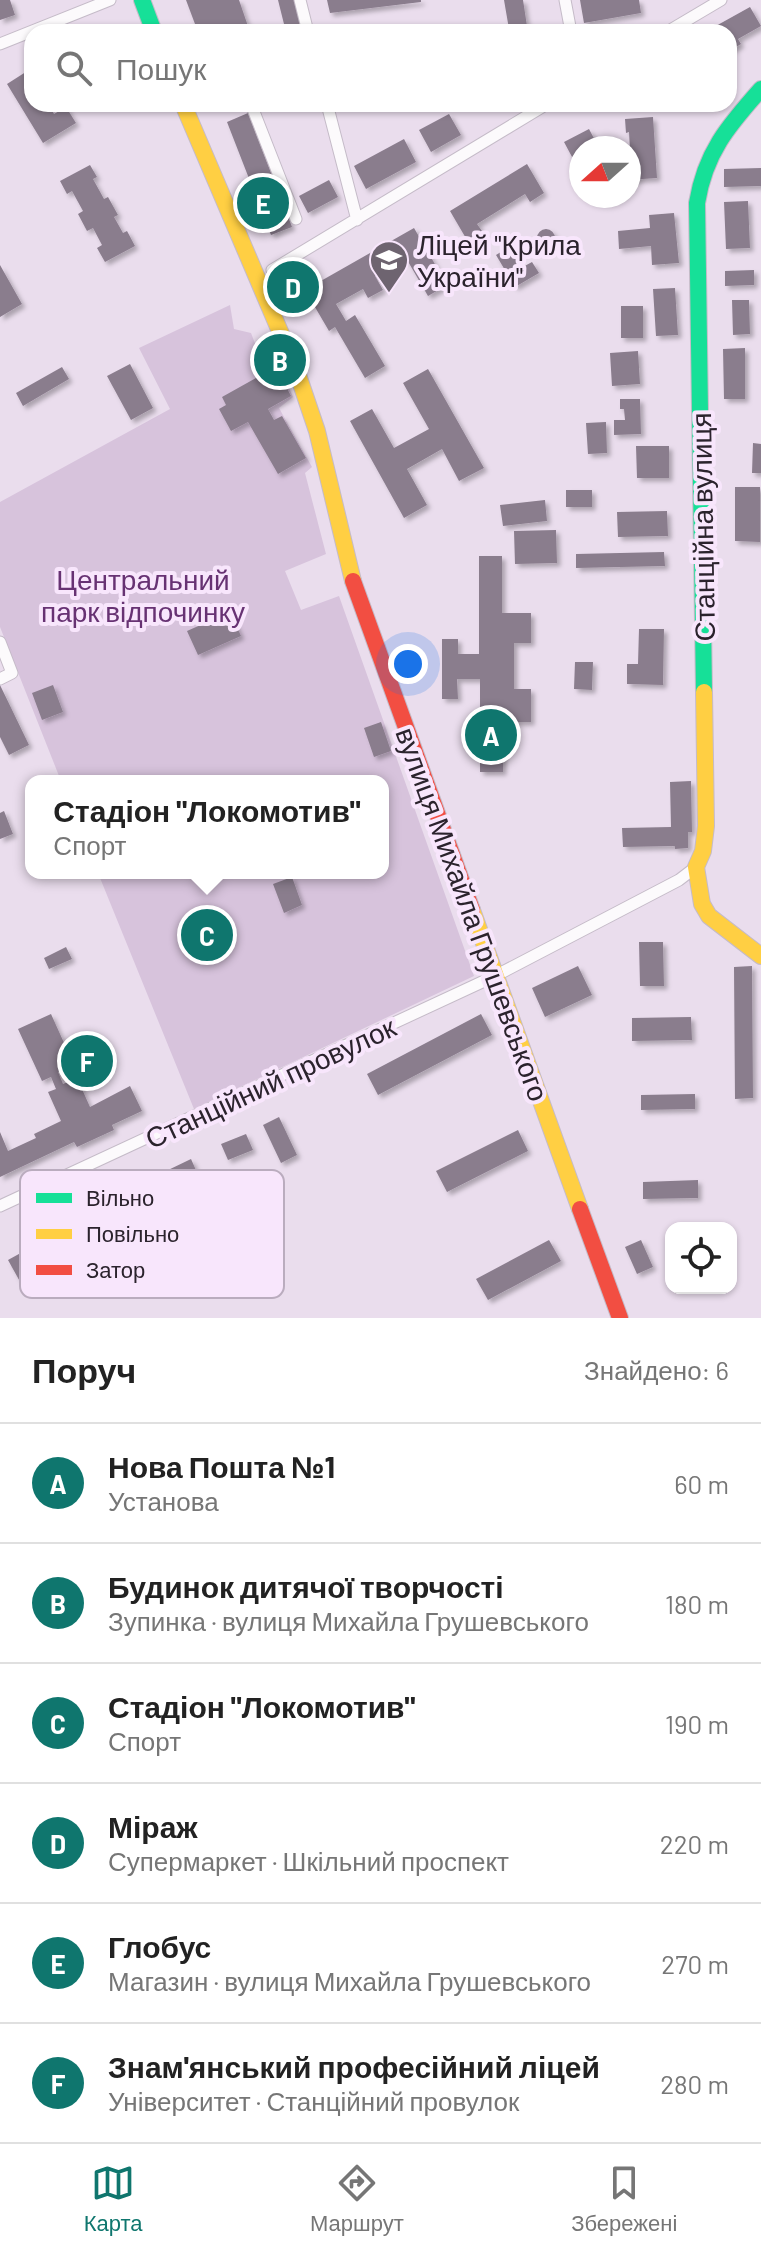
<!DOCTYPE html>
<html lang="uk">
<meta charset="utf-8">
<style>
:root{--surface:#fff;--page:#f2f2f2;--text:#222;--muted:#767676;--line:#e0e0e0;--accent:#0f766e}
body{margin:0;font-family:Barlow,sans-serif;background:var(--page);color:var(--text)}
.controls{position:absolute;right:24px;bottom:24px;display:grid;overflow:hidden;border-radius:16px;box-shadow:0 2px 6px #0004}
.controls button{width:72px;height:72px;display:grid;place-items:center;padding:0;border:0;border-bottom:2px solid var(--line);background:var(--surface);color:var(--text);font:40px sans-serif}
.compass{position:absolute;left:569px;top:136px;width:72px;height:72px;border-radius:50%;background:var(--surface);box-shadow:0 2px 6px #0004;rotate:249deg}
.you{position:absolute;left:408px;top:664px;width:28px;height:28px;margin:-20px;border:6px solid #fff;border-radius:50%;background:#1a73e8;box-shadow:0 0 0 12px #1a73e833}
.badge{display:grid;place-items:center;width:52px;height:52px;border-radius:50%;background:var(--accent);color:#fff;font-size:26px;font-weight:700}
.pin{position:absolute;translate:-50% -50%;border:4px solid #fff;box-shadow:0 2px 8px #0006}
.popup{position:absolute;left:25px;top:775px;width:364px;height:104px;box-sizing:border-box;display:grid;place-content:center;border-radius:16px;background:var(--surface);filter:drop-shadow(0 2px 6px #0005);font-size:26px;white-space:nowrap;color:var(--muted)}
.popup b{font-size:30px;color:var(--text)}
.popup::after{content:'';position:absolute;left:50%;top:100%;margin-left:-16px;border:16px solid transparent;border-top-color:var(--surface)}
.list{margin:0;padding:0;list-style:none}
h2{display:flex;justify-content:space-between;align-items:center;height:104px;margin:0;padding:0 32px;font-size:34px}
h2 small{font-size:26px;font-weight:400;color:var(--muted)}
.list li{display:grid;grid-template-columns:52px 1fr auto;gap:24px;align-items:center;box-sizing:border-box;height:120px;padding:0 32px;border-top:2px solid var(--line)}
.list b{display:block;font-size:30px;white-space:nowrap}
.list p{margin:0;font-size:26px;white-space:nowrap;color:var(--muted)}
.list em{font-size:26px;font-style:normal;color:var(--muted)}
.icon{flex:none;width:44px;height:44px;fill:none;stroke:currentColor;stroke-width:2;stroke-linecap:round;stroke-linejoin:round}
.map{position:relative;flex:none;width:761px;height:1318px;overflow:hidden}
.search{position:absolute;background:var(--surface);box-shadow:0 2px 6px #0004;left:24px;right:24px;top:24px;height:88px;display:flex;align-items:center;gap:20px;box-sizing:border-box;padding:0 28px;border-radius:24px;color:var(--muted);font-size:30px}
.sheet{height:824px;background:var(--surface)}
nav{display:flex;justify-content:space-around;align-items:center;box-sizing:border-box;height:112px;border-top:2px solid var(--line);background:var(--surface);font-size:22px;color:var(--muted)}
nav a{display:grid;justify-items:center;gap:4px}
nav .on{color:var(--accent)}
.map>svg:first-child{display:block}
.green{fill:#d7c3dc}
.building{fill:#8a7d8d;filter:url(#shadow)}
.lines{fill:none;stroke-linecap:round;stroke-linejoin:round}
.street-casing{stroke:#c5bbc8;stroke-width:13}
.fast-casing{stroke:#c5bbc8;stroke-width:18}
.slow-casing{stroke:#c5bbc8;stroke-width:18}
.jam-casing{stroke:#c5bbc8;stroke-width:18}
.street{stroke:#fcfafc;stroke-width:11}
.fast{stroke:#16e098;stroke-width:16}
.slow{stroke:#ffcf43;stroke-width:16}
.jam{stroke:#f24e42;stroke-width:16}
.labels{text-anchor:middle;dominant-baseline:central;stroke-width:8;stroke-linejoin:round;paint-order:stroke}
.poi-label{font-size:28px;fill:#2b232d;stroke:#f8e6fc;text-anchor:start}
.street-label{font-size:28px;fill:#2b232d;stroke:#f8e6fc}
.park-label{font-size:28px;fill:#673273;stroke:#f8e6fc}
.key{fill:#f8e6fc;stroke:#baacbe;stroke-width:2}
.key-label{font-size:22px;fill:#2b232d}
</style>
<div class="map">
<svg width="761" height="1318" viewBox="0 0 761 1318">
<defs>
<filter id="shadow"><feDropShadow dx="3.5" dy="3.5" stdDeviation="2" flood-color="#0004"/></filter>
</defs>
<rect width="100%" height="100%" fill="#eadded"/>
<path class="green" d="M 230,305 L 234,329 L 251,333 L 269,380 L 283,374 L 293,397 L 279,408 L 312,467 L 305,473 L 326,554 L 285,571 L 301,610 L 339,596 L 474,976 L 194,1109 L 98,873 L 383,873 L 383,781 L 61,781 L 0,627 L 0,502 L 170,409 L 139,348 Z"/>
<path class="building" d="M 0,0 L 10,0 L 15,15 L 0,20 Z
M 186,0 L 239,0 L 250,32 L 198,32 Z
M 278,0 L 294,0 L 302,32 L 286,32 Z
M 327,0 L 421,0 L 421,2 L 330,13 Z
M 504,0 L 523,0 L 527,26 L 509,29 Z
M 580,0 L 639,0 L 641,13 L 584,23 Z
M 750,7 L 761,26 L 738,39 L 741,44 L 729,51 L 729,32 L 705,32 Z
M 32,68 L 32,104 L 48,104 L 54,114 L 66,107 L 76,123 L 43,143 L 7,84 Z
M 248,113 L 292,227 L 271,235 L 227,122 Z
M 449,114 L 461,135 L 431,152 L 419,130 Z
M 653,117 L 657,178 L 629,180 L 629,167 L 631,167 L 629,132 L 626,133 L 625,119 Z
M 589,129 L 599,148 L 581,148 L 581,166 L 578,168 L 564,142 Z
M 404,139 L 416,162 L 366,189 L 354,166 Z
M 527,164 L 544,193 L 530,202 L 525,194 L 477,224 L 482,231 L 467,240 L 450,211 Z
M 90,165 L 97,177 L 93,179 L 104,199 L 108,197 L 118,215 L 114,217 L 123,233 L 127,231 L 135,246 L 105,262 L 97,248 L 102,245 L 93,228 L 87,231 L 78,214 L 83,211 L 72,191 L 67,194 L 60,181 Z
M 761,168 L 761,186 L 724,187 L 724,169 Z
M 329,180 L 338,197 L 308,213 L 299,196 Z
M 748,201 L 750,248 L 726,249 L 724,202 Z
M 674,213 L 679,263 L 652,265 L 651,246 L 619,249 L 618,231 L 650,228 L 649,215 Z
M 414,228 L 447,285 L 428,296 L 406,258 L 375,276 L 383,290 L 368,298 L 363,289 L 336,304 L 346,321 L 355,315 L 385,366 L 365,378 L 335,327 L 329,331 L 305,290 Z
M537 238a9 9 0 1 1 18 0a9 9 0 1 1-18 0Z
M 509,247 L 521,268 L 532,262 L 539,273 L 515,287 L 496,255 Z
M 0,265 L 22,304 L 0,317 Z
M 754,270 L 754,285 L 725,286 L 725,271 Z
M 675,288 L 678,335 L 656,336 L 653,289 Z
M 732,300 L 749,300 L 750,334 L 733,335 Z
M 621,306 L 643,306 L 643,338 L 621,338 Z
M 745,348 L 745,399 L 724,399 L 723,349 Z
M 638,351 L 640,384 L 612,386 L 610,353 Z
M 130,364 L 153,408 L 131,420 L 107,376 Z
M 62,367 L 69,379 L 23,406 L 16,393 Z
M 428,369 L 484,468 L 459,481 L 442,449 L 407,469 L 427,505 L 404,518 L 350,421 L 372,409 L 394,448 L 429,429 L 403,383 Z
M 263,374 L 269,386 L 282,379 L 291,396 L 268,409 L 274,420 L 282,416 L 306,458 L 278,474 L 248,422 L 231,431 L 219,409 L 226,405 L 222,397 Z
M 620,399 L 640,399 L 641,434 L 614,435 L 614,420 L 625,420 L 624,409 L 620,409 Z
M 606,422 L 607,453 L 588,454 L 586,423 Z
M 753,443 L 761,444 L 761,473 L 752,473 Z
M 636,446 L 669,446 L 669,478 L 637,478 Z
M 735,487 L 760,487 L 760,542 L 735,541 Z
M 566,490 L 592,490 L 592,507 L 566,507 Z
M 545,500 L 547,521 L 503,526 L 500,505 Z
M 667,511 L 668,536 L 618,537 L 617,512 Z
M 556,530 L 557,563 L 515,564 L 514,531 Z
M 664,552 L 665,566 L 576,568 L 576,554 Z
M 479,556 L 502,556 L 502,613 L 531,613 L 531,643 L 514,643 L 514,689 L 531,689 L 531,722 L 503,722 L 503,772 L 480,772 L 480,679 L 457,679 L 458,699 L 442,699 L 442,639 L 458,639 L 458,654 L 479,654 Z
M 230,612 L 241,636 L 198,655 L 187,631 Z
M 639,629 L 664,629 L 663,685 L 627,684 L 627,664 L 638,664 Z
M 575,662 L 593,662 L 592,690 L 574,689 Z
M 0,685 L 29,745 L 9,755 L 0,737 Z
M 53,685 L 63,712 L 42,720 L 32,693 Z
M 381,722 L 391,751 L 374,757 L 364,728 Z
M 691,781 L 692,832 L 688,832 L 688,848 L 675,849 L 675,846 L 623,847 L 622,828 L 671,827 L 670,782 Z
M 4,811 L 13,834 L 0,839 L 0,813 Z
M 292,877 L 302,905 L 284,913 L 273,884 Z
M 639,942 L 663,942 L 664,986 L 640,986 Z
M 66,947 L 72,959 L 49,969 L 44,958 Z
M 578,966 L 592,995 L 545,1017 L 532,988 Z
M 752,966 L 753,1098 L 735,1099 L 734,967 Z
M 51,1014 L 74,1065 L 58,1072 L 63,1084 L 77,1078 L 90,1107 L 130,1086 L 142,1111 L 112,1125 L 114,1130 L 77,1147 L 74,1142 L 0,1177 L 0,1132 L 8,1151 L 36,1138 L 34,1134 L 61,1121 L 48,1092 L 56,1089 L 51,1077 L 42,1081 L 18,1029 Z
M 481,1014 L 492,1035 L 378,1095 L 367,1074 Z
M 691,1017 L 692,1040 L 632,1041 L 632,1018 Z
M 695,1094 L 695,1109 L 641,1110 L 641,1095 Z
M 279,1117 L 297,1155 L 281,1163 L 263,1125 Z
M 518,1130 L 528,1151 L 447,1192 L 436,1171 Z
M 246,1134 L 253,1150 L 228,1160 L 221,1144 Z
M 191,1159 L 199,1177 L 173,1190 L 164,1172 Z
M 698,1180 L 698,1198 L 643,1199 L 643,1182 Z
M 109,1207 L 117,1223 L 87,1238 L 79,1221 Z
M 46,1239 L 61,1266 L 23,1287 L 8,1260 Z
M 549,1240 L 561,1261 L 488,1300 L 476,1279 Z
M 641,1240 L 653,1267 L 637,1274 L 625,1247 Z"/>
<g class="lines">
<defs>
<path id="street" d="M 300,0 L 308,32
M 565,0 L 571,32
M 667,32 L 721,0
M 0,44 L 110,0
M 251,104 L 296,219
M 327,104 L 357,220
M 272,270 L 547,104
M 0,642 L 12,673 L 0,679
M 0,1206 L 495,976 L 679,880 L 696,867"/>
<path id="fast" d="M 142,0 L 154,32
M 704,692 L 697,203 C 705,153 728,126 761,89"/>
<path id="slow" d="M 183,104 L 296,369 L 317,431 L 353,581
M 704,692 L 706,826 L 703,851 L 696,867 L 702,904 L 709,916 L 761,956
M 472,910 L 580,1209"/>
<path id="jam" d="M 353,581 L 472,910
M 580,1209 L 620,1318"/>
</defs>
<use href="#street" class="street-casing"/>
<use href="#fast" class="fast-casing"/>
<use href="#slow" class="slow-casing"/>
<use href="#jam" class="jam-casing"/>
<use href="#street" class="street"/>
<use href="#fast" class="fast"/>
<use href="#slow" class="slow"/>
<use href="#jam" class="jam"/>
</g>
<defs>
<symbol id="school-pin" viewBox="-11 -11 22 30"><path d="M0 17L-7.5 6A9.5 9.5 0 1 1 7.5 6Z" fill="#6e6470" stroke="#f8e6fc"/><path d="M0-5L7-2L0 1L-7-2ZM-4 1L0 2.5L4 1V4Q0 6-4 4Z" fill="#fff"/></symbol>
</defs>
<g fill-rule="evenodd">
<use href="#school-pin" x="367" y="238" width="44" height="60"/>
</g>
<g class="labels">
<g class="poi-label">
<text x="417" y="244">Ліцей "Крила<tspan x="417" dy="32">України"</tspan></text>
</g>
<g class="street-label">
<text transform="translate(702 527) rotate(-91)">Станційна вулиця</text>
<text transform="translate(473 914) rotate(70)">вулиця Михайла Грушевського</text>
<text transform="translate(270 1082) rotate(-25)">Станційний провулок</text>
</g>
<g class="park-label">
<text x="143" y="579">Центральний<tspan x="143" dy="32">парк відпочинку</tspan></text>
</g>
</g>
<rect x="20" y="1170" width="264" height="128" rx="12" class="key"/>
<rect x="36" y="1193" width="36" height="10" fill="#16e098"/>
<rect x="36" y="1229" width="36" height="10" fill="#ffcf43"/>
<rect x="36" y="1265" width="36" height="10" fill="#f24e42"/>
<g class="key-label">
<text x="86" y="1206">Вільно</text>
<text x="86" y="1242">Повільно</text>
<text x="86" y="1278">Затор</text>
</g>
</svg>
<div class="controls">
<button><svg class="icon" aria-label="locate" viewBox="0 0 24 24"><circle cx="12" cy="12" r="6"/><path d="M12 2v4M12 18v4M2 12h4M18 12h4"/></svg></button>
</div>
<svg class="compass" viewBox="-18 -18 36 36"><path d="M0-13l5 13h-10z" fill="#e53935"/><path d="M0 13l5-13h-10z" fill="#767676"/></svg>
<div class="you"></div>
<div class="pin badge" style="left:491px;top:735px">A</div>
<div class="pin badge" style="left:280px;top:360px">B</div>
<div class="pin badge" style="left:207px;top:935px">C</div>
<div class="popup"><b>Стадіон &quot;Локомотив&quot;</b>Спорт</div>
<div class="pin badge" style="left:293px;top:287px">D</div>
<div class="pin badge" style="left:263px;top:203px">E</div>
<div class="pin badge" style="left:87px;top:1061px">F</div>
<div class="search"><svg class="icon" aria-label="search" viewBox="0 0 24 24"><circle cx="10" cy="10" r="6"/><path d="M15 15l6 6"/></svg>Пошук</div>
</div>
<section class="sheet">
<h2>Поруч<small>Знайдено: 6</small></h2>
<ul class="list">
<li><span class="badge">A</span><div><b>Нова Пошта №1</b><p>Установа</p></div><em>60 m</em></li>
<li><span class="badge">B</span><div><b>Будинок дитячої творчості</b><p>Зупинка · вулиця Михайла Грушевського</p></div><em>180 m</em></li>
<li><span class="badge">C</span><div><b>Стадіон &quot;Локомотив&quot;</b><p>Спорт</p></div><em>190 m</em></li>
<li><span class="badge">D</span><div><b>Міраж</b><p>Супермаркет · Шкільний проспект</p></div><em>220 m</em></li>
<li><span class="badge">E</span><div><b>Глобус</b><p>Магазин · вулиця Михайла Грушевського</p></div><em>270 m</em></li>
<li><span class="badge">F</span><div><b>Знам'янський професійний ліцей</b><p>Університет · Станційний провулок</p></div><em>280 m</em></li>
</ul>
</section>
<nav>
<a class="on"><svg class="icon" aria-label="map" viewBox="0 0 24 24"><path d="M3 6l6-2 6 2 6-2v14l-6 2-6-2-6 2zM9 4v14M15 6v14"/></svg>Карта</a>
<a><svg class="icon" aria-label="directions" viewBox="0 0 24 24"><path d="M12 3l9 9-9 9-9-9zM9 14v-3h6M13 9l2 2-2 2"/></svg>Маршрут</a>
<a><svg class="icon" aria-label="saved" viewBox="0 0 24 24"><path d="M7 4h10v16l-5-4-5 4z"/></svg>Збережені</a>
</nav>
